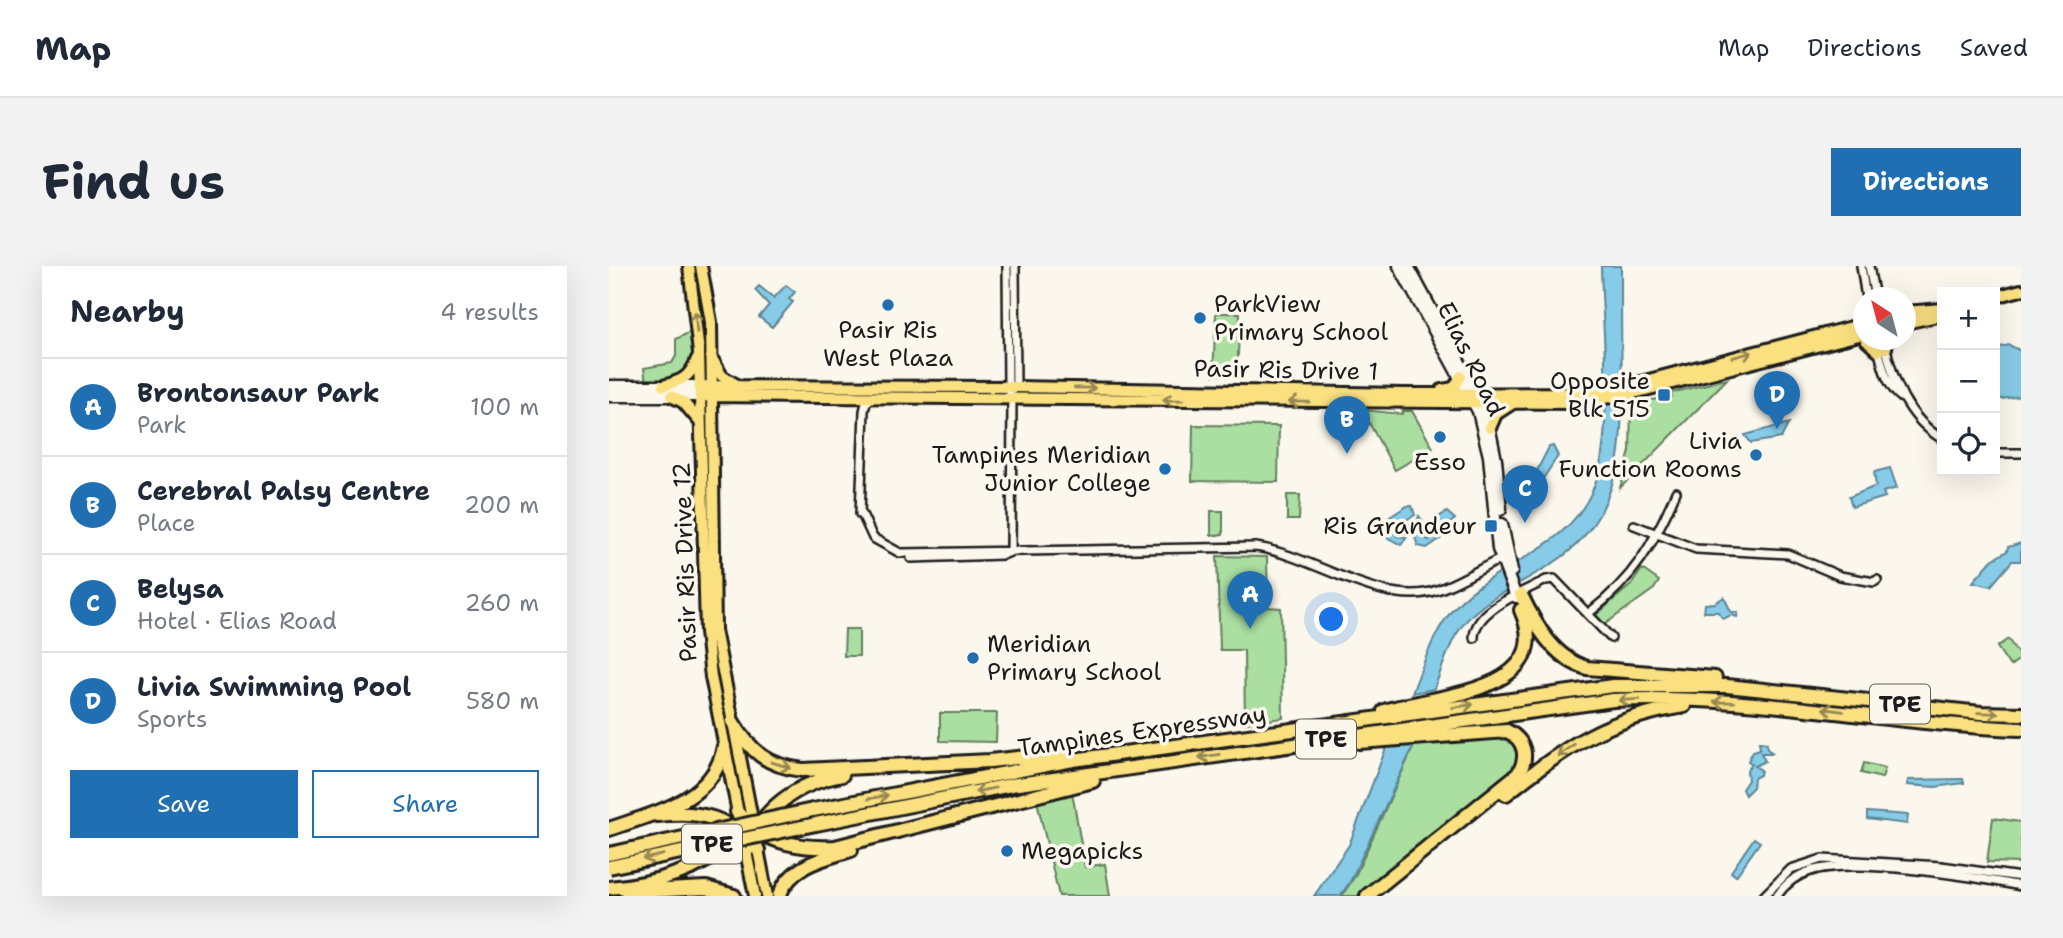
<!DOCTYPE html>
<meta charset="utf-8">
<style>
:root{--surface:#fff;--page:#f2f2f3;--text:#1f2937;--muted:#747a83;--line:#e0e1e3;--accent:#1f6fb2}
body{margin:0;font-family:"Shantell Sans",sans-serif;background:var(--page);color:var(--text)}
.controls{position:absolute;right:21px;top:21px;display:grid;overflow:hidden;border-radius:0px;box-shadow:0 7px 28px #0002}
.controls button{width:63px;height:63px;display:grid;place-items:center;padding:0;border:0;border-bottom:2px solid var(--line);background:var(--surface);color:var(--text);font:35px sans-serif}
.compass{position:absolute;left:1244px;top:21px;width:63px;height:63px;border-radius:50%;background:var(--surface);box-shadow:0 7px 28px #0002;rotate:324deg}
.you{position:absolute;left:723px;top:354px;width:24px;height:24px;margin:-18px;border:5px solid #fff;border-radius:50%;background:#1a73e8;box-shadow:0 0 0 10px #1a73e833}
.badge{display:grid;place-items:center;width:46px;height:46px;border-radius:50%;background:var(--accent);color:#fff;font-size:23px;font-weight:700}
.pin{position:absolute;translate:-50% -58px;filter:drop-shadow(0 2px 4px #0008)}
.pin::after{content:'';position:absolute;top:37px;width:24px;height:21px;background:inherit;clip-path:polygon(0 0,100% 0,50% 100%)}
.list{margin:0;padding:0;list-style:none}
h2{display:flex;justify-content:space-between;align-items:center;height:91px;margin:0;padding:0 28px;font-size:30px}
h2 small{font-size:23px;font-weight:400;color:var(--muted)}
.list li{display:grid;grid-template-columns:46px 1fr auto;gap:21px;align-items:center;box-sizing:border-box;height:98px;padding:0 28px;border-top:2px solid var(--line)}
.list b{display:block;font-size:26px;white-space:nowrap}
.list p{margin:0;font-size:23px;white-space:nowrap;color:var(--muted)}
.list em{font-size:23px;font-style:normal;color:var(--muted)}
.actions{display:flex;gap:14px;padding:21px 28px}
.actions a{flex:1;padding:16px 0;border:2px solid var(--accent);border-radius:0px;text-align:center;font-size:24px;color:var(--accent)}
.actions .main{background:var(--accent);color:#fff}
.icon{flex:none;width:38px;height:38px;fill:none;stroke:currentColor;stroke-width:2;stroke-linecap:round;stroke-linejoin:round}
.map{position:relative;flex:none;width:1412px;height:630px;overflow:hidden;border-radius:0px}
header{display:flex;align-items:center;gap:42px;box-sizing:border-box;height:98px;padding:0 35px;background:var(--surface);border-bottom:2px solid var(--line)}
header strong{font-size:33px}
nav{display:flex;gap:38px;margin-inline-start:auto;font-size:24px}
.intro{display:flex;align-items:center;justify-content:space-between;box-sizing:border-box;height:168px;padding:0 42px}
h1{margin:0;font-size:49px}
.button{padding:18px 32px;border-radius:0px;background:var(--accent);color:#fff;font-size:24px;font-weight:700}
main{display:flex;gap:42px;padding:0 42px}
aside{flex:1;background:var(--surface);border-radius:0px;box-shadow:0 7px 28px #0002}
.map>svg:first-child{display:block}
.green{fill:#aadfa1;stroke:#637e5e;stroke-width:2}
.water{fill:#86cbe7;stroke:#5c8596;stroke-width:2}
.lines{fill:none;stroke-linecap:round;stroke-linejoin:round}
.minor-casing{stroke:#1c1c1c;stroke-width:12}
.secondary-casing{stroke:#1c1c1c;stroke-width:15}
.primary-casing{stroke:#1c1c1c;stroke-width:16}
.motorway-casing{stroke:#1c1c1c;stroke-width:18}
.minor{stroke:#fbf7ec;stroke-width:7}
.secondary{stroke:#fbf7ec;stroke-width:10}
.primary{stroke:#fbe080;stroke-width:10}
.motorway{stroke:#fbe080;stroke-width:12}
.motorway-bridge-casing{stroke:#1c1c1c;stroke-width:18;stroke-linecap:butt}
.motorway-bridge{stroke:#fbe080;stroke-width:12}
.oneway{stroke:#978853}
.poi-dot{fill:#1f6fb2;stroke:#fbf7ec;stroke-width:2.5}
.labels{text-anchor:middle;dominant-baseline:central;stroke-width:7;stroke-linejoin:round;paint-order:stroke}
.shield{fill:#fbf7ec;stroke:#5f5e5a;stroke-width:2}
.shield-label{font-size:23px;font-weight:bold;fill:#1c1c1c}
.poi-label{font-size:24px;fill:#1c1c1c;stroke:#fbf7ec;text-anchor:end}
.street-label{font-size:24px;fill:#1c1c1c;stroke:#fbf7ec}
</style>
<header>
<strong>Map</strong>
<nav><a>Map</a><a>Directions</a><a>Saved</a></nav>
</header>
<div class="intro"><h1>Find us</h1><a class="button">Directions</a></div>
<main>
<aside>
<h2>Nearby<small>4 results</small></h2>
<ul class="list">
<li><span class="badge">A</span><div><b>Brontonsaur Park</b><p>Park</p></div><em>100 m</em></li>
<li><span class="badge">B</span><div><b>Cerebral Palsy Centre</b><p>Place</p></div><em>200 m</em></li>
<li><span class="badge">C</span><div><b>Belysa</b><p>Hotel · Elias Road</p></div><em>260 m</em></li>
<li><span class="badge">D</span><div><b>Livia Swimming Pool</b><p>Sports</p></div><em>580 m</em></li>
</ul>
<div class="actions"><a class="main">Save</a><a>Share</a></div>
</aside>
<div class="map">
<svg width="1412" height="630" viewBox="0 0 1412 630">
<rect width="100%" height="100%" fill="#fbf7ec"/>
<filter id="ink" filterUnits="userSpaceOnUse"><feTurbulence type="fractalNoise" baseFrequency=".0143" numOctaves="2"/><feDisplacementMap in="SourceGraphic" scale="14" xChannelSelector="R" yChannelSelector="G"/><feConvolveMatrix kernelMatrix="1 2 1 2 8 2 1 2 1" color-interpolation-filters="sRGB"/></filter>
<g filter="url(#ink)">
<path class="green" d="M 607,47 L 631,47 L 628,109 L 604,109 Z
M 85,64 L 88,89 L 72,112 L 37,117 L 35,102 L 63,97 L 67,90 L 67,73 Z
M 1118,113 L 1024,209 L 1011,222 L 1021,185 L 1022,137 L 1063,131 L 1062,127 Z
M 753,144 L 793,148 L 794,145 L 803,145 L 824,182 L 786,204 Z
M 584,159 L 670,160 L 669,216 L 583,215 Z
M 678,229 L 691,229 L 690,254 L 678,254 Z
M 602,245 L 614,245 L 614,269 L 602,269 Z
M 608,290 L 658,291 L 659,341 L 672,342 L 674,452 L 636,457 L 635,384 L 611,384 Z
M 1033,303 L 1050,315 L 1045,323 L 996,358 L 987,349 L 1022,319 Z
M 236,363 L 250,363 L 250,390 L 235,390 Z
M 1399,373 L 1412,392 L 1401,400 L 1388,381 Z
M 331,447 L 388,447 L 387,476 L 331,475 Z
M 895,469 C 909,480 914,492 902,507 L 748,630 L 733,630 L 747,608 L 807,475 Z
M 1255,497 L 1276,502 L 1273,512 L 1252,507 Z
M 463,526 L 476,601 L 496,598 L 501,630 L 450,630 L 428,535 Z
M 1384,552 L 1412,556 L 1412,597 L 1378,596 Z"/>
<path class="water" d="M 992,0 L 1012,0 C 1012,37 1012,75 1013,112 C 1013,178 1013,241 958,287 C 923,316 870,329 847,369 C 838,385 832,405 825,423 L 803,427 C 815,397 825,362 849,338 C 893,293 961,285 986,218 C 1005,166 993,57 992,0 Z
M 177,19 L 186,26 L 180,33 L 184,36 L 163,61 L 150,51 L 160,39 L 146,24 L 150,20 L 165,32 Z
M 1400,79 L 1412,85 L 1412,130 L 1386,134 L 1386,82 Z
M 1180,157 L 1172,172 L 1142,177 L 1136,169 Z
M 944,180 L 949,190 L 926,225 L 922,216 L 940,181 Z
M 1281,202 L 1288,222 L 1274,226 L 1276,231 L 1243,241 L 1240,231 L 1267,220 L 1265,206 Z
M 798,240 L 803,240 L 806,249 L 783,262 L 788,270 L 798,271 L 792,279 L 774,269 L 768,259 Z
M 838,246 L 846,253 L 838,261 L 838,268 L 818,282 L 809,280 L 804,266 L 810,250 L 817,260 L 813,265 L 809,263 L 808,268 L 820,274 L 832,265 L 833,260 L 826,253 Z
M 1412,277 L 1412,295 L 1403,295 L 1382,320 L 1364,316 L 1383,294 L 1398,285 L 1399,281 Z
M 1115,331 L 1122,346 L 1129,346 L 1128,351 L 1122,349 L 1114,353 L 1109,346 L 1095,346 L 1096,338 L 1106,337 Z
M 807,475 L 741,616 L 731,630 L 705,630 L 740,579 L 779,477 Z
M 1150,476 L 1158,477 L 1158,483 L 1164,487 L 1152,487 L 1156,495 L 1146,500 L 1152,504 L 1151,509 L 1145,512 L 1144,521 L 1136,529 L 1133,523 L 1139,514 L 1138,504 L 1143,498 L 1139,495 L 1144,485 L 1151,483 Z
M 1354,513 L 1355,517 L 1326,521 L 1298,519 L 1299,514 Z
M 1258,546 L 1299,549 L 1298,558 L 1258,553 Z
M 1145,572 L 1151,576 L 1127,610 L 1122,606 Z"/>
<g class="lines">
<defs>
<path id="minor" d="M 398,0 L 399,121 L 403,132 L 402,286
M 406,0 L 407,122
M 1252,0 L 1257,32
M 1260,0 L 1266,32
M 1267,74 C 1272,93 1276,120 1293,132
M 1276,78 C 1284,116 1299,152 1333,173
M 1386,187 L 1412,187
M 252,246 L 264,272 L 291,287 L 647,281 C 703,289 774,343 828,324 C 852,316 873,301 896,291
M 251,248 L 255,145 L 257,137 L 264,131
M 1025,259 L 1087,283 L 1179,288 L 1231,310 L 1265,316 L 1268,314
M 302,292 L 394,289 L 401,286
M 980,347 C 1025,312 1045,278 1067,226
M 865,372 C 865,343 915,326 937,314 L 945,313 L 1002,372
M 1155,630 L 1182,603 L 1213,593 L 1332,600 L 1412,611
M 1168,630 C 1176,618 1188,609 1202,605 C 1244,591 1366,611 1412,620"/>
<path id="secondary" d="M 790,0 L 869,145 L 880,190 L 889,283 L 907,331
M 799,0 L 877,145 L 887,194 L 892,243
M 0,120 L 91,120
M 0,130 L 91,130
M 893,258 L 903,305"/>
<path id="primary" d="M 80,0 L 90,87 L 97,366 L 102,411 L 130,552
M 92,0 L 102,56 L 106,364 L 145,563
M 1386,31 L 1412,24
M 1296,46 L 1333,43
M 1296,57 L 1333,49
M 1257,74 L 1269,85
M 1277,82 L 1278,74
M 102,91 L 113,110 L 128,119
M 54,120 C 72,115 81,112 88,93
M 91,120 L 407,121 L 795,128 L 969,127 L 1032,116 L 1254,58
M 833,124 L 845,122 L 852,110
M 62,130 L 74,136 L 91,156
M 91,130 L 963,137 L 1021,128 L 1254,68
M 881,162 L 887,148 L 904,137
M 148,578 L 158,630
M 136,581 L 146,630"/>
<path id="motorway" d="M 912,329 C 926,358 944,392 978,402 L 1106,412
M 775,445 C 824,429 949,427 912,344
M 123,455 C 142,486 158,500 194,504 L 381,495 L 462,486
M 750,476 L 898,465 C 916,474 920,491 909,508 L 758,630
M 897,528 C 956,481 998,452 1075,440
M 204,544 L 464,494 L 1004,420 L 1118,420 L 1372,447 L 1412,448
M 128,546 C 152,576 188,583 226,581 L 484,515
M 48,549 C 94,544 118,551 149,584
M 207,558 L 402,519 L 1004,434 C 1141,427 1275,458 1412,463
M 0,563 C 46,547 106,534 115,480
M 137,587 C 151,542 189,517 233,509
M 0,622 C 45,618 90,605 126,575
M 18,626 L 97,622 L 125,630
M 170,630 C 182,599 213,593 242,584"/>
</defs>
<use href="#minor" class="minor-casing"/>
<use href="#secondary" class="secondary-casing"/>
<use href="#primary" class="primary-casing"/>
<use href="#motorway" class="motorway-casing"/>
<use href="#minor" class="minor"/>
<use href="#secondary" class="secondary"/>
<use href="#primary" class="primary"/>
<use href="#motorway" class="motorway"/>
<defs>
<path id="motorway-bridge" d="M 0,588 L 204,544
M 0,601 L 207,558"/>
</defs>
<use href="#motorway-bridge" class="motorway-bridge-casing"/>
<use href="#motorway-bridge" class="motorway-bridge"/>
</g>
<defs><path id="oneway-shaft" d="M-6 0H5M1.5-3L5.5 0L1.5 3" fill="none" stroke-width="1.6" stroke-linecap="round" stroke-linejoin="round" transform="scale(1.75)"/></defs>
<g class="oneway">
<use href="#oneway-shaft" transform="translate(87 56) rotate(-95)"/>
<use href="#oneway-shaft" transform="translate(1133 89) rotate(-15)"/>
<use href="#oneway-shaft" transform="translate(476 122) rotate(1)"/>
<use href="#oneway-shaft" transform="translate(564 134) rotate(-179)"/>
<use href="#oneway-shaft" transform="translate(690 136) rotate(-179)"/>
<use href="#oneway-shaft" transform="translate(1020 434) rotate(177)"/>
<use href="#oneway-shaft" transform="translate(1115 436) rotate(-179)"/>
<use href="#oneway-shaft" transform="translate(854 440) rotate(-9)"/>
<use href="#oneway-shaft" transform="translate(1224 444) rotate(-173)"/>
<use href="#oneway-shaft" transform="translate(1379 447) rotate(2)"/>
<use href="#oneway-shaft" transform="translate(957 484) rotate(145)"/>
<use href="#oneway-shaft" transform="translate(600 490) rotate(171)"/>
<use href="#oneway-shaft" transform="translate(172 499) rotate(17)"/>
<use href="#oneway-shaft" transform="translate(376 524) rotate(169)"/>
<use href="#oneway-shaft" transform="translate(269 531) rotate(-11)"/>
<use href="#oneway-shaft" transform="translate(44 591) rotate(167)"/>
</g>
</g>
<g class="poi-dot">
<circle cx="279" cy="39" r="7"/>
<circle cx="591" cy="52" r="7"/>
<rect x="1048" y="122" width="14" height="14" rx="3.5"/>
<circle cx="831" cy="171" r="7"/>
<circle cx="1147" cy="189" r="7"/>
<circle cx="556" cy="203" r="7"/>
<rect x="875" y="253" width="14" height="14" rx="3.5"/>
<circle cx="364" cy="392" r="7"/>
<circle cx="398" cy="585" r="7"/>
</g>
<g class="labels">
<g class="shield">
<rect x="1261" y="418.5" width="60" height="39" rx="5"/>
<rect x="687" y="453.5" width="60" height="39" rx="5"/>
<rect x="73" y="558.5" width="60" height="39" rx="5"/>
</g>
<g class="shield-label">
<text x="1291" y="438">TPE</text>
<text x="717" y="473">TPE</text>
<text x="103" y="578">TPE</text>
</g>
<g class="poi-label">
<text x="605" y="38" text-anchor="start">ParkView<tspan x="605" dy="28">Primary School</tspan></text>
<text x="279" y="64" text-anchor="middle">Pasir Ris<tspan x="279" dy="28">West Plaza</tspan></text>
<text x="1041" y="115">Opposite<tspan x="1041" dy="28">Blk 515</tspan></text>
<text x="1133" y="175">Livia<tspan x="1133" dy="28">Function Rooms</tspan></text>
<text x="542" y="189">Tampines Meridian<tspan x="542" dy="28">Junior College</tspan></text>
<text x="831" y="196" text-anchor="middle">Esso</text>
<text x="868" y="260">Ris Grandeur</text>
<text x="378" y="378" text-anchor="start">Meridian<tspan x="378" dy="28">Primary School</tspan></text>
<text x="412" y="585" text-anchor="start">Megapicks</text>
</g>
<g class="street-label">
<text transform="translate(862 93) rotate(64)">Elias Road</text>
<text transform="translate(677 104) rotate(1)">Pasir Ris Drive 1</text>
<text transform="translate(76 296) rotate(-92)">Pasir Ris Drive 12</text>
<text transform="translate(533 465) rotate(-8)">Tampines Expressway</text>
</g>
</g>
</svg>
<div class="controls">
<button>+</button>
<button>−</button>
<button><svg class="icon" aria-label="locate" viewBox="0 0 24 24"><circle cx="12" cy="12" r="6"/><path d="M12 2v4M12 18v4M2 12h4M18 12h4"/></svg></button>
</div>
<svg class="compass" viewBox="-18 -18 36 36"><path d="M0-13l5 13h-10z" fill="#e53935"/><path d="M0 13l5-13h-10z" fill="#747a83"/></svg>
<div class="you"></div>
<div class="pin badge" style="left:641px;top:363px">A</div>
<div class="pin badge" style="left:738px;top:188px">B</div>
<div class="pin badge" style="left:916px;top:257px">C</div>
<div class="pin badge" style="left:1168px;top:163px">D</div>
</div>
</main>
